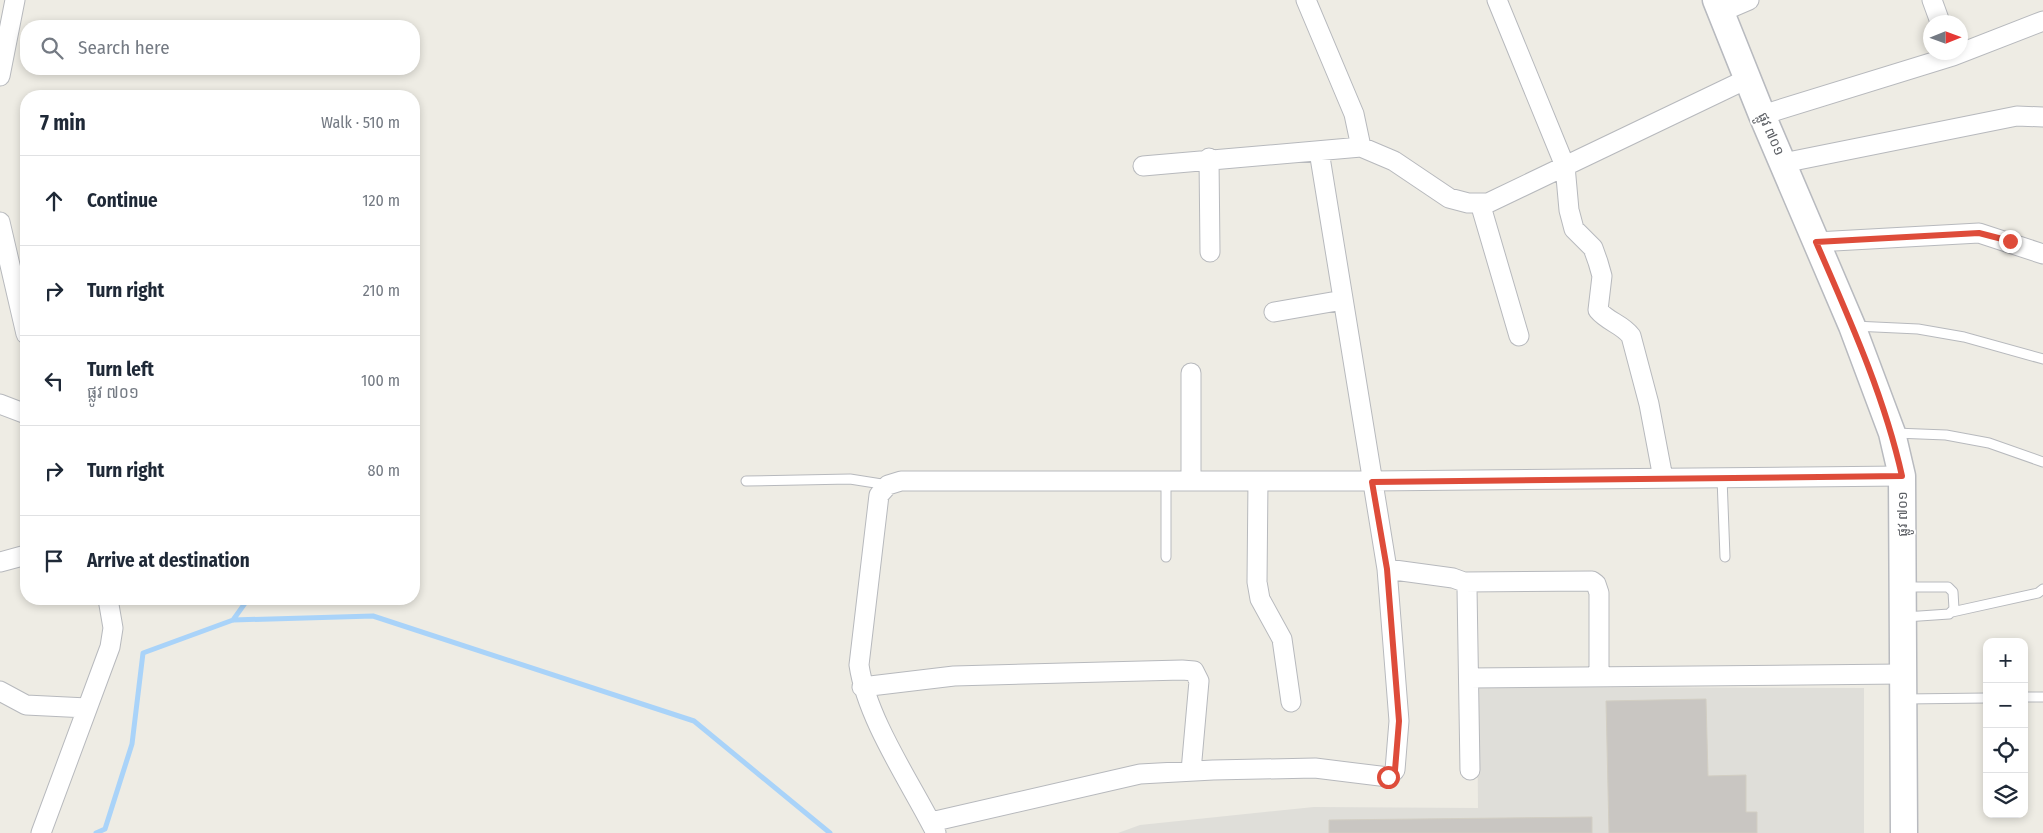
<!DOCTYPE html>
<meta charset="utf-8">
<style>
:root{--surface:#fff;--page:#f6f6f7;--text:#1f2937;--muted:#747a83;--line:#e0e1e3}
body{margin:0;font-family:"Fira Sans Condensed","Noto Sans Khmer",sans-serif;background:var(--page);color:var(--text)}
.controls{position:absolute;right:15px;bottom:15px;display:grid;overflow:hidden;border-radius:10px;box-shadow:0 2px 8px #0003}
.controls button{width:45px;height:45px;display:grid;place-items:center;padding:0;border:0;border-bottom:1px solid var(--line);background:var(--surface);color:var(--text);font:25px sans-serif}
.compass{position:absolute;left:1923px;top:15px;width:45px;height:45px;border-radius:50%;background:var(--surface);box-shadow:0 2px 8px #0003;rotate:89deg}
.stop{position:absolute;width:15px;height:15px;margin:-11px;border:4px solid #de4c3a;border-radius:50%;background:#fff}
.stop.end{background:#de4c3a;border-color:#fff;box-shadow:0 1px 5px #0008}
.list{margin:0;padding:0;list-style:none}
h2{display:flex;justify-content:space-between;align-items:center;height:65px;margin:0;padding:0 20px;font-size:21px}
h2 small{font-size:16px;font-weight:400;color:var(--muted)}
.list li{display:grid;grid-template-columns:32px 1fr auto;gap:15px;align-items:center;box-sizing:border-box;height:90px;padding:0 20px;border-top:1px solid var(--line)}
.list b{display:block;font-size:19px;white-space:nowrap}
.list p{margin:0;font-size:16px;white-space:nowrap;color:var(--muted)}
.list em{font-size:16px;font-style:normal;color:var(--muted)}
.icon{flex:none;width:28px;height:28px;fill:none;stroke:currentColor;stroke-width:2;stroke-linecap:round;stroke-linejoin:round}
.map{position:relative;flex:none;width:2043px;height:833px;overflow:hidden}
.search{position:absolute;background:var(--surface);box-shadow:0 2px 8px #0003;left:20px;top:20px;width:400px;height:55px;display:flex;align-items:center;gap:12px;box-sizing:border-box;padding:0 18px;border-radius:20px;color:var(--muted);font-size:19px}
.panel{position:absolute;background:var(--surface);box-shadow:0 2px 8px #0003;left:20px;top:90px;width:400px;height:515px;border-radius:20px}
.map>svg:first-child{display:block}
.industrial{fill:#dfded9}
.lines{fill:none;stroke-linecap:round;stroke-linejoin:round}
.stream{stroke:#a9d3f9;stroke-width:5}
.building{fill:#c9c6c2;stroke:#d2cec3}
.service-casing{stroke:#b7b9bd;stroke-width:11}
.minor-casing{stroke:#b7b9bd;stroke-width:21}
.secondary-casing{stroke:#b8babf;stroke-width:29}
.service{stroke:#fff;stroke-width:9}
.minor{stroke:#fff;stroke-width:19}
.secondary{stroke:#fff;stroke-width:26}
.route{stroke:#de4c3a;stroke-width:6}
.labels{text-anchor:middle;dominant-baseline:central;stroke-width:4;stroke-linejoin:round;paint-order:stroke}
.street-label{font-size:14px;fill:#5c5f64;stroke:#fff}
</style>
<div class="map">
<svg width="2043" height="833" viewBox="0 0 2043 833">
<rect width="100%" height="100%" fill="#eeece4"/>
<path class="industrial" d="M 1477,687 L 1864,688 L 1864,833 L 1118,833 L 1140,825 L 1314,807 L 1478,808 Z"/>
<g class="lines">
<path class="stream" d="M 233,620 L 248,599
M 96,833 L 105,829 L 132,744 L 143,653 L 233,620 L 373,616 L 694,721 L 830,833"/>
</g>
<path class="building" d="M 1706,699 L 1708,776 L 1746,775 L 1746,812 L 1757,812 L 1757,833 L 1609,833 L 1606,701 Z
M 1592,817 L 1592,833 L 1329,833 L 1329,820 Z"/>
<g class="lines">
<defs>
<path id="service" d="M 1854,326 L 1918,329 L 1964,337 L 2043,359
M 1895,433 L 1946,435 L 1989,443 L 2043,462
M 1722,478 L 1725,557
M 746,481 L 850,479 L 888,485
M 1166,557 L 1166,481
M 1905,587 L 1948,587 L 1953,592 L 1954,609 L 1949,614 L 1905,617
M 1952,612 L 2038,593 L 2043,589
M 2024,697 L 2043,697
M 1905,699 L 1987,698"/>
<path id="minor" d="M 1306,0 L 1354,114 L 1361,147
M 1497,0 L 1565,166 L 1569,210 L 1574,229 L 1593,248 L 1598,262 L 1602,276 L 1598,310 C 1608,322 1622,324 1631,336 L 1649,404 L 1663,478
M 1932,0 L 1940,22
M 1721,12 L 1749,0
M 0,76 L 15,0
M 1762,115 L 1953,56 L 2043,21
M 1209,158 L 1210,252
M 1783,163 L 2017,116 L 2043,117
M 1143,166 L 1361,147 L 1394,161 L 1449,198 L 1468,203 L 1488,203 L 1747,79
M 1480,203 L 1519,336
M 0,222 L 26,334
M 1816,242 L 1979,233 L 2043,254
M 1274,312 L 1343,300
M 0,404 L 26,414
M 1191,481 L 1191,373
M 1258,481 L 1257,582 L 1260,599 L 1282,639 L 1291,702
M 0,562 L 26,555
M 1387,569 L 1453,578 L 1464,582 L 1592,581 L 1596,584 L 1599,593 L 1599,677
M 1464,582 L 1467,588 L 1470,770
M 1469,678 L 1902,674
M 862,687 L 954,676 L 1182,670 L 1194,671 L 1199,681 L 1191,771
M 0,691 L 26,705 L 87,708
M 931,822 L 1140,774 L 1213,770 L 1315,768 L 1388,777 L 1395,770 L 1399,721 L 1387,569 L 1319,151
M 41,833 L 110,647 L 113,628 L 108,599
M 936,833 C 911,783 867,720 859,665 L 879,495 L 888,485 L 901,481 L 1372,481 L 1902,476"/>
<path id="secondary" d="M 1716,0 L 1762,115 L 1852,326 L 1892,433 L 1902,476 L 1904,833"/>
</defs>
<use href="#service" class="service-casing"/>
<use href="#minor" class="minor-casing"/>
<use href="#secondary" class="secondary-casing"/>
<use href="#service" class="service"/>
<use href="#minor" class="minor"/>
<use href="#secondary" class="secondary"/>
</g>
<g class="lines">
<path class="route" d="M 1388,777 L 1395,770 L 1399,721 L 1387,569 L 1372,482 L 1902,476 C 1884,395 1849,318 1816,242 L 1979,233 L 2010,241"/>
</g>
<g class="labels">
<g class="street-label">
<text transform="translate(1771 134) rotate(66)">ផ្លូវ ៧០១</text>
<text transform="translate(1902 514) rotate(-90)">ផ្លូវ ៧០១</text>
</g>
</g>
</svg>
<div class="controls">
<button>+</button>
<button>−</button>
<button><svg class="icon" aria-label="locate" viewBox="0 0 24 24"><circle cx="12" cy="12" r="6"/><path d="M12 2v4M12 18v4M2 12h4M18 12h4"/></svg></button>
<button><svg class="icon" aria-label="layers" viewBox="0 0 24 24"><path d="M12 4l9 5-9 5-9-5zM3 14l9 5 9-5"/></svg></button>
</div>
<svg class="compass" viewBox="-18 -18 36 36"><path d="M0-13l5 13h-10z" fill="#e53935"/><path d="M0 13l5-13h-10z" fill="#747a83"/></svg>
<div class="stop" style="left:1388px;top:777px"></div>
<div class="stop end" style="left:2010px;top:241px"></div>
<div class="search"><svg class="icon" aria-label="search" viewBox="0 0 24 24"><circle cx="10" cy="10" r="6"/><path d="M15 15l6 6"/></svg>Search here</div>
<section class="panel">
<h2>7 min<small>Walk · 510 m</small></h2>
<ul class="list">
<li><svg class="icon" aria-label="ahead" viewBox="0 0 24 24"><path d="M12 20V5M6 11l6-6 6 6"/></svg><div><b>Continue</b></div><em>120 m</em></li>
<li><svg class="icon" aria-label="right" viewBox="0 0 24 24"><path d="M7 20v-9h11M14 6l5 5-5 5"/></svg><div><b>Turn right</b></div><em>210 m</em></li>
<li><svg class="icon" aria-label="left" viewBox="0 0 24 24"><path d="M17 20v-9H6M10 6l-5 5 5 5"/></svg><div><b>Turn left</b><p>ផ្លូវ ៧០១</p></div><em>100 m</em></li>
<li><svg class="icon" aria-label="right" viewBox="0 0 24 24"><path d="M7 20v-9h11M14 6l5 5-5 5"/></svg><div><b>Turn right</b></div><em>80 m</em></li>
<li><svg class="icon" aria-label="arrive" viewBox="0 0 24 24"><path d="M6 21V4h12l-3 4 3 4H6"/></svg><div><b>Arrive at destination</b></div></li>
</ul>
</section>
</div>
